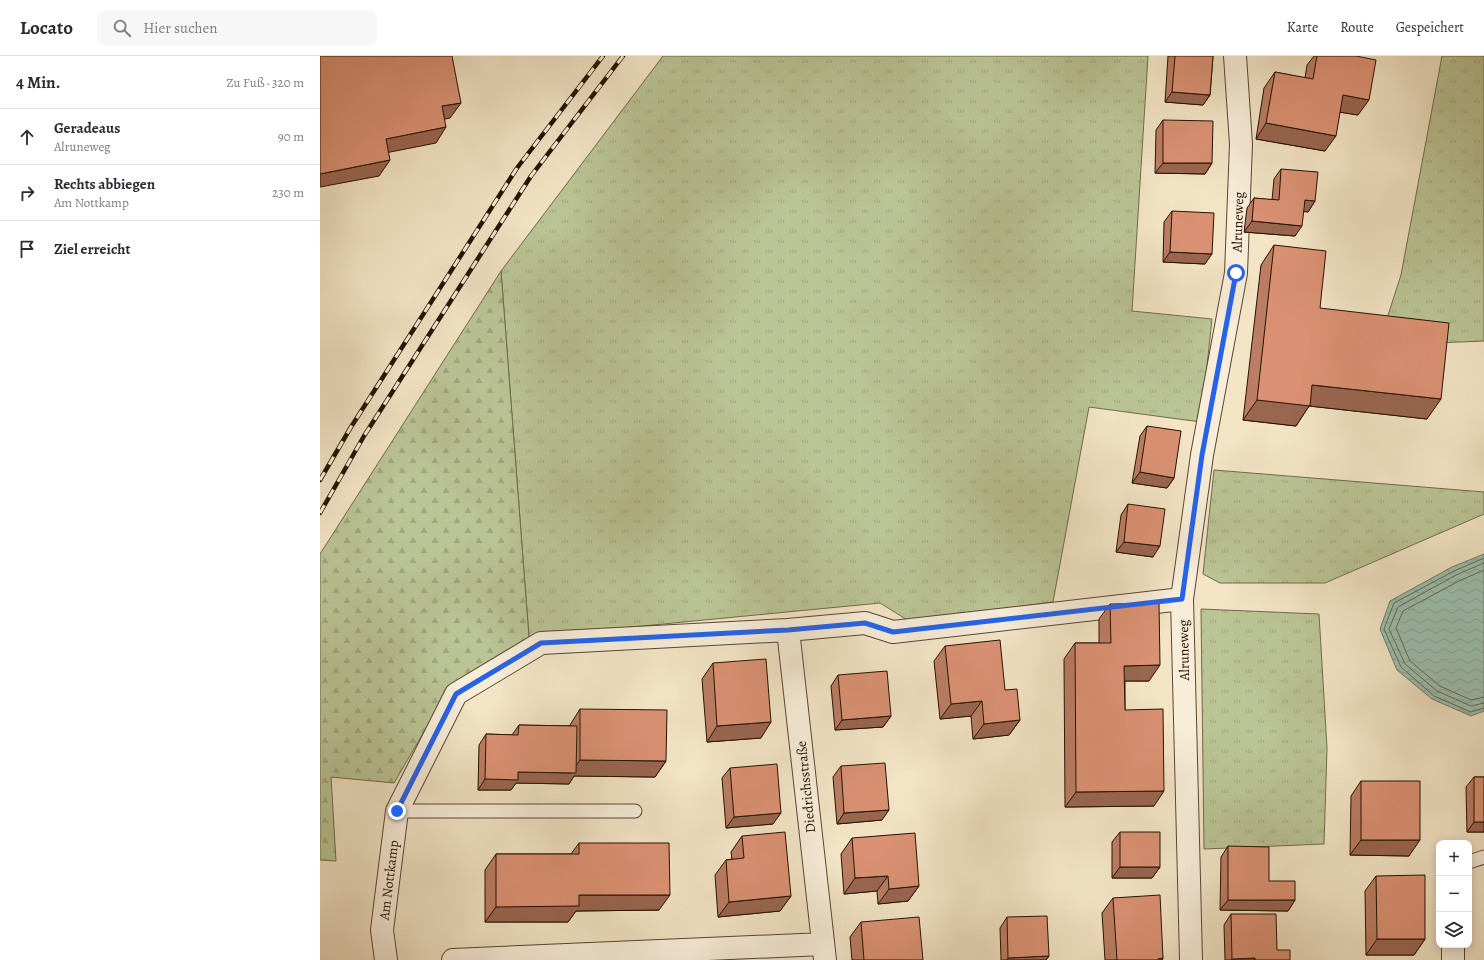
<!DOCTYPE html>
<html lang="de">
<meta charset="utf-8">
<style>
:root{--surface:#fff;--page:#f7f7f7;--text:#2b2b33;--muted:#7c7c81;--line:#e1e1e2}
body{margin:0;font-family:Alegreya,serif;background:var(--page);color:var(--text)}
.controls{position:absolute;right:12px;bottom:12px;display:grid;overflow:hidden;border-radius:8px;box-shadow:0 2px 10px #0003}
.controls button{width:36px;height:36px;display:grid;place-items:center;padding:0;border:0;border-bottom:1px solid var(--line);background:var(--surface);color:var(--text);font:20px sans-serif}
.stop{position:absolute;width:12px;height:12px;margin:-9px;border:3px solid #2563eb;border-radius:50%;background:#fff}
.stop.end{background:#2563eb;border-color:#fff;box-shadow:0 1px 4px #0008}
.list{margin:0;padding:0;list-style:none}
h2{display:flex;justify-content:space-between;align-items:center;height:52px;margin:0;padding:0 16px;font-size:17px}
h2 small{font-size:13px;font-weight:400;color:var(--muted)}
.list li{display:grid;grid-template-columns:26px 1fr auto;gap:12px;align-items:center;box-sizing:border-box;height:56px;padding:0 16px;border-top:1px solid var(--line)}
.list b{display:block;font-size:15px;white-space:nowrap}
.list p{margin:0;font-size:13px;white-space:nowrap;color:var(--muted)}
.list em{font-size:13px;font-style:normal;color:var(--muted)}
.icon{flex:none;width:22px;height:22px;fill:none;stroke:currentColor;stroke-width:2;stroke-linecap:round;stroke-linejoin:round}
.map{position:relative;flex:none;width:1164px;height:904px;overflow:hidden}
header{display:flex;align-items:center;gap:24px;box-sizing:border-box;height:56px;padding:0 20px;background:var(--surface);border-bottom:1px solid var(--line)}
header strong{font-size:19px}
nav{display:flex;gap:22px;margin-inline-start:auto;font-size:14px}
.search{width:280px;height:36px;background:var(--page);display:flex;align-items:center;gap:10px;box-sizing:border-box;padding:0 14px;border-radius:8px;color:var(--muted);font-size:15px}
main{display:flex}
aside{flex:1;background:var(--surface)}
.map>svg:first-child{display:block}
.grass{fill:url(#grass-tufts);stroke:#706b4a}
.forest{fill:url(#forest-firs);stroke:#706b4a}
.water{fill:url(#water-waves);stroke:#6d7a68}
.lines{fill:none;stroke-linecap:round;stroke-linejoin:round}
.shore{stroke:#616857;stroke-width:1}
.lane-casing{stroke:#594631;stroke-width:15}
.street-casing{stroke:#594631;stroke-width:24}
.lane{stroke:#f7edd9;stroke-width:13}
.street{stroke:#f7edd9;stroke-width:22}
.rail-casing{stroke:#261200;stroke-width:4.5}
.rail{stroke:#f7edd9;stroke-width:3;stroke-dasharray:9;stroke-linecap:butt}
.wall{fill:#bb7d63;stroke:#261200}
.shaded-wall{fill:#996650;stroke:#261200}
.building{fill:#da9173;stroke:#261200}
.route{stroke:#2563eb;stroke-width:5}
.labels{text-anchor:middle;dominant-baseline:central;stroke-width:3;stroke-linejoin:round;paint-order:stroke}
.street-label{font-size:14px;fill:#261200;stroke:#f7edd9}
</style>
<header>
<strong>Locato</strong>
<div class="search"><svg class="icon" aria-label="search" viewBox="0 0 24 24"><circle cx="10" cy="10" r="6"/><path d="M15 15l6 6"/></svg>Hier suchen</div>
<nav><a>Karte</a><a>Route</a><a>Gespeichert</a></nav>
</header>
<main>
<aside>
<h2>4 Min.<small>Zu Fuß · 320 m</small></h2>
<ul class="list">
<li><svg class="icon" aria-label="ahead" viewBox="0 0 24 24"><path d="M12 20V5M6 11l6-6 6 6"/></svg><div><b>Geradeaus</b><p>Alruneweg</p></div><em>90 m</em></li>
<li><svg class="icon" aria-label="right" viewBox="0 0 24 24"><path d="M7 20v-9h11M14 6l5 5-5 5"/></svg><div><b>Rechts abbiegen</b><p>Am Nottkamp</p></div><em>230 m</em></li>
<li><svg class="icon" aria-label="arrive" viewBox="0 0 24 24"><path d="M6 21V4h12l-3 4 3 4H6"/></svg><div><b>Ziel erreicht</b></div></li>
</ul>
</aside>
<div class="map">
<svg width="1164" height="904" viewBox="0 0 1164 904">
<defs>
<pattern id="grass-tufts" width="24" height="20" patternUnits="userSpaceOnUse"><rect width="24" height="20" fill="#bac495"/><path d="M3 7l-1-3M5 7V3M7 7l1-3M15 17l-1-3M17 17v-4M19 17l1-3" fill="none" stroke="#a0a77f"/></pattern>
<pattern id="forest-firs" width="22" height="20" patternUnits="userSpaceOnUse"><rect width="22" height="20" fill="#bac495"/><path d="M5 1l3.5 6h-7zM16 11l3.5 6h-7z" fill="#a0a77f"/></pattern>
<pattern id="water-waves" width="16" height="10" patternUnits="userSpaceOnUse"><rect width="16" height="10" fill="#9cbfae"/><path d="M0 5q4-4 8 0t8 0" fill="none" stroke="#86a394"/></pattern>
</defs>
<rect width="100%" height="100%" fill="#f2e4c5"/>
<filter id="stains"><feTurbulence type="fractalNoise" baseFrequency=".005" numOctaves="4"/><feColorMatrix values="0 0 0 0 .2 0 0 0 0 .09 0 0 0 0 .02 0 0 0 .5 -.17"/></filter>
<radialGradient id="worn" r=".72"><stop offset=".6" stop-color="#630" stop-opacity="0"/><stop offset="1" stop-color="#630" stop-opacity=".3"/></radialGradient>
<path class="grass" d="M 343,0 L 828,0 L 812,255 L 892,263 L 881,366 L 769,351 L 733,546 L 589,565 L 560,547 L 209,581 L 181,215 Z
M 1122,0 L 1164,0 L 1164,285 L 1115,287 L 1061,281 L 1081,219 Z
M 894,414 L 1164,436 L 1164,458 L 1005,527 L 900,527 L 883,518 Z
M 881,553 L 999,558 L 1007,692 L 1004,788 L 884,793 Z"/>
<path class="forest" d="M 181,215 L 209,581 L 129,633 L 74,727 L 11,721 L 16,805 L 0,804 L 0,498 Z"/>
<path class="water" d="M 1164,498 L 1164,655 L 1151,660 L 1112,643 L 1077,614 L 1060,573 L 1070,545 L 1132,511 Z"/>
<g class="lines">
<path class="shore" d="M 1164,502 L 1134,515 L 1074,547 L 1064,573 L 1081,611 L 1114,640 L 1151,656 L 1164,652
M 1164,507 L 1136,519 L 1078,551 L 1069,573 L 1085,608 L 1117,635 L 1151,650 L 1164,647
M 1164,514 L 1139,525 L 1083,555 L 1076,572 L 1090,605 L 1120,630 L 1151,644 L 1164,641"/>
<defs>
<path id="lane" d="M 77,755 L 315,755
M 1149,806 L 1164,801"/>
<path id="street" d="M 468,574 L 505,904
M 1133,889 L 1133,904
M 66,904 L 62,874 L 77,755 L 136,638 L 221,587 L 468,574 L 545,567 L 573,576 L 862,543
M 133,904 L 503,888
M 871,904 L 862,543 L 882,399 L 916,217 L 921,88 L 915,0"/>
</defs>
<use href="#lane" class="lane-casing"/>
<use href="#street" class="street-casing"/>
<use href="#lane" class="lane"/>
<use href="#street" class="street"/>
<defs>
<path id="rail" d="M 0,424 L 31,371 L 197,112 L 283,0
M 0,457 L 44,380 L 211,120 L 303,0"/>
</defs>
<use href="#rail" class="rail-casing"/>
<use href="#rail" class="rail"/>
</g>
<path class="wall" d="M 848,0 L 893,0 L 890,39 L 883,49 L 845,46 Z
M 994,0 L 1036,0 L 1038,59 L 1020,56 L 1005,95 L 936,83 L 944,32 L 955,16 L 985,22 L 987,9 Z
M 843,64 L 892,107 L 885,118 L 835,117 L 836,74 Z
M 961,113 L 995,145 L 988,156 L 984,155 L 975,180 L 924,176 L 927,152 L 934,142 L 952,144 L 954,123 Z
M 852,155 L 885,208 L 843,206 L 844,166 Z
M 954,189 L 1000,252 L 1107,363 L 989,350 L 976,370 L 923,364 L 941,209 Z
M 827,370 L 854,422 L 847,432 L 812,427 L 820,380 Z
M 808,448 L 833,501 L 796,496 L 801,459 Z
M 790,548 L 829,625 L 805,625 L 805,654 L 834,750 L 745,751 L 744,603 L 755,587 L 779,587 L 779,563 Z
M 625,590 L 685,634 L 700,664 L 689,679 L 653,683 L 651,660 L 620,663 L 614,605 Z
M 393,607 L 441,682 L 387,686 L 382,623 Z
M 518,619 L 571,660 L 563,671 L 515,674 L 511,630 Z
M 260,653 L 346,705 L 335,721 L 254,720 L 249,728 L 196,727 L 191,734 L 158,734 L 159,689 L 166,678 L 192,679 L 199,669 L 250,670 L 250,669 Z
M 521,710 L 562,764 L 517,768 L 513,721 Z
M 410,712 L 453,768 L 406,772 L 402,722 Z
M 1154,721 L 1164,721 L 1164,776 L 1147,776 L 1146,731 Z
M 1041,725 L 1089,800 L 1030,799 L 1031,740 Z
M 800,776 L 840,811 L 832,822 L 792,822 L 792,786 Z
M 422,780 L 471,840 L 460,855 L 398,861 L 395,819 L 406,804 L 412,803 L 411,796 Z
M 532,782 L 599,830 L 588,845 L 558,848 L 557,835 L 524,838 L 521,798 Z
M 259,787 L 339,854 L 256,855 L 248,866 L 165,866 L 165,814 L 176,798 L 251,798 Z
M 908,790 L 949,825 L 975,844 L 968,855 L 900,854 L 901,801 Z
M 1056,820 L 1105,883 L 1094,899 L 1046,899 L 1045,835 Z
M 793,842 L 843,902 L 842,904 L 785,904 L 782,857 Z
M 911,858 L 957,894 L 970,904 L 905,904 L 904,869 Z
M 687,861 L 729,900 L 726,904 L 681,904 L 680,872 Z
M 541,866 L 603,904 L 532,904 L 530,881 Z"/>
<path class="shaded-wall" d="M 852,36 L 890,39 L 883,49 L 845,46 Z
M 1023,39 L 1049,44 L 1038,59 L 1012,55 Z
M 141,47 L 130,62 L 111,66 L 122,50 Z
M 946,67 L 1016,80 L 1005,95 L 936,83 Z
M 126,71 L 116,87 L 55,99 L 66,83 Z
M 70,104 L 59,120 L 0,131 L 0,118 Z
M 843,107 L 892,107 L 885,118 L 835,117 Z
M 985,144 L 995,145 L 988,156 L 978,155 Z
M 932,165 L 982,170 L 975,180 L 924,176 Z
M 850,196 L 892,198 L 885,208 L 843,206 Z
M 992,329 L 1121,343 L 1107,363 L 989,350 L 976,370 L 923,364 L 937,344 Z
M 820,416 L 854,422 L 847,432 L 812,427 Z
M 804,486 L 840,490 L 833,501 L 796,496 Z
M 840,609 L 829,625 L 794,625 L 804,610 Z
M 662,645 L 651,660 L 620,663 L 631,648 Z
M 571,660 L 563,671 L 515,674 L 522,664 Z
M 700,664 L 689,679 L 653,683 L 664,668 Z
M 451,666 L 441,682 L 387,686 L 397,670 Z
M 260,704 L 346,705 L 335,721 L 254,720 L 249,728 L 196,727 L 191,734 L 158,734 L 165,723 L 198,716 L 251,717 Z
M 844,735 L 834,750 L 745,751 L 756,736 Z
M 569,754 L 562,764 L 517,768 L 524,757 Z
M 461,757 L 453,768 L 406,772 L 414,761 Z
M 1154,766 L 1164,766 L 1164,776 L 1147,776 Z
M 1041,784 L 1100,784 L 1089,800 L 1030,799 Z
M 800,811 L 840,811 L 832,822 L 792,822 Z
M 568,820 L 557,835 L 524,838 L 535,822 Z
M 599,830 L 588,845 L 558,848 L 569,833 Z
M 259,839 L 350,839 L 339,854 L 256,855 L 248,866 L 165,866 L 176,851 Z
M 471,840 L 460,855 L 398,861 L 409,846 Z
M 908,844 L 975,844 L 968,855 L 900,854 Z
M 1057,883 L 1105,883 L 1094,899 L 1046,899 Z
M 729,900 L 726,904 L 687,904 L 688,902 Z
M 843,902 L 842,904 L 837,904 L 838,903 Z
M 935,902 L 934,904 L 911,904 L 912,903 Z"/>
<path class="building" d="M 0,0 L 132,0 L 141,47 L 122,50 L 126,71 L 66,83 L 70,104 L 0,118 Z
M 855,0 L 893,0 L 890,39 L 852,36 Z
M 997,0 L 1036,0 L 1056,4 L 1049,44 L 1023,39 L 1016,80 L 946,67 L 955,16 L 993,23 Z
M 843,64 L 893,65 L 892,107 L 843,107 Z
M 961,113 L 998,116 L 995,145 L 985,144 L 982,170 L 932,165 L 934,142 L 959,144 Z
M 852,155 L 894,157 L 892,198 L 850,196 Z
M 954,189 L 1006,195 L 1000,252 L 1129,267 L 1121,343 L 992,329 L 990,350 L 937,344 Z
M 827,370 L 861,375 L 854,422 L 820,416 Z
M 808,448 L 845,453 L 840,490 L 804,486 Z
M 839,547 L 840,609 L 804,610 L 805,654 L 843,653 L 844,735 L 756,736 L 755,587 L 791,587 L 790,548 Z
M 680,584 L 685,634 L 697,633 L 700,664 L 664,668 L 662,645 L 631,648 L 625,590 Z
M 446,603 L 451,666 L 397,670 L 393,607 Z
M 567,615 L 571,660 L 522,664 L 518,619 Z
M 260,653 L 347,654 L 346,705 L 260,704 Z
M 199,669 L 257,670 L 256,717 L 198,716 L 198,724 L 165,723 L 166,678 L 198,679 Z
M 565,707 L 569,754 L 524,757 L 521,710 Z
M 457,708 L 461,757 L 414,761 L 410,712 Z
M 1154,721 L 1164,721 L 1164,766 L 1154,766 Z
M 1041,725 L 1100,725 L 1100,784 L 1041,784 Z
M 465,776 L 471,840 L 409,846 L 406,804 L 424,802 L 422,780 Z
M 800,776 L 840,776 L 840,811 L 800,811 Z
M 595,777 L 599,830 L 569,833 L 568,820 L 535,822 L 532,782 Z
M 259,787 L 349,787 L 350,839 L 259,839 L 259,850 L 176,851 L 176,798 L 259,798 Z
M 908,790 L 949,791 L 949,825 L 975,825 L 975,844 L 908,844 Z
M 1105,819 L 1105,883 L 1057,883 L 1056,820 Z
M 840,839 L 843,902 L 838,903 L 838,904 L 797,904 L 793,842 Z
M 911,858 L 956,858 L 957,894 L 970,894 L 970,904 L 935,904 L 935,902 L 912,903 Z
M 727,860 L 729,900 L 688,902 L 687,861 Z
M 599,861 L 603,904 L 544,904 L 541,866 Z"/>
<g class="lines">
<path class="route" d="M 77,755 L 136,638 L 221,587 L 468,574 L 545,567 L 573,576 L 862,543 L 882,399 L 916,217"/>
</g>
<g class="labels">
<g class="street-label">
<text transform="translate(918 166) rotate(-88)">Alruneweg</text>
<text transform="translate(864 594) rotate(-91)">Alruneweg</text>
<text transform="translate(486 731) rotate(-96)">Diedrichsstraße</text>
<text transform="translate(69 824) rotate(-83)">Am Nottkamp</text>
</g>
</g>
<rect width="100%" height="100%" filter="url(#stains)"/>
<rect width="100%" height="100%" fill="url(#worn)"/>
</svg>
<div class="controls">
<button>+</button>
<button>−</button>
<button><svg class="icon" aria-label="layers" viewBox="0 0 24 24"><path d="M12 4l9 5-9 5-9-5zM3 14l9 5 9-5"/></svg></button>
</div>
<div class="stop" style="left:916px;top:217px"></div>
<div class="stop end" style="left:77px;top:755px"></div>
</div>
</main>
